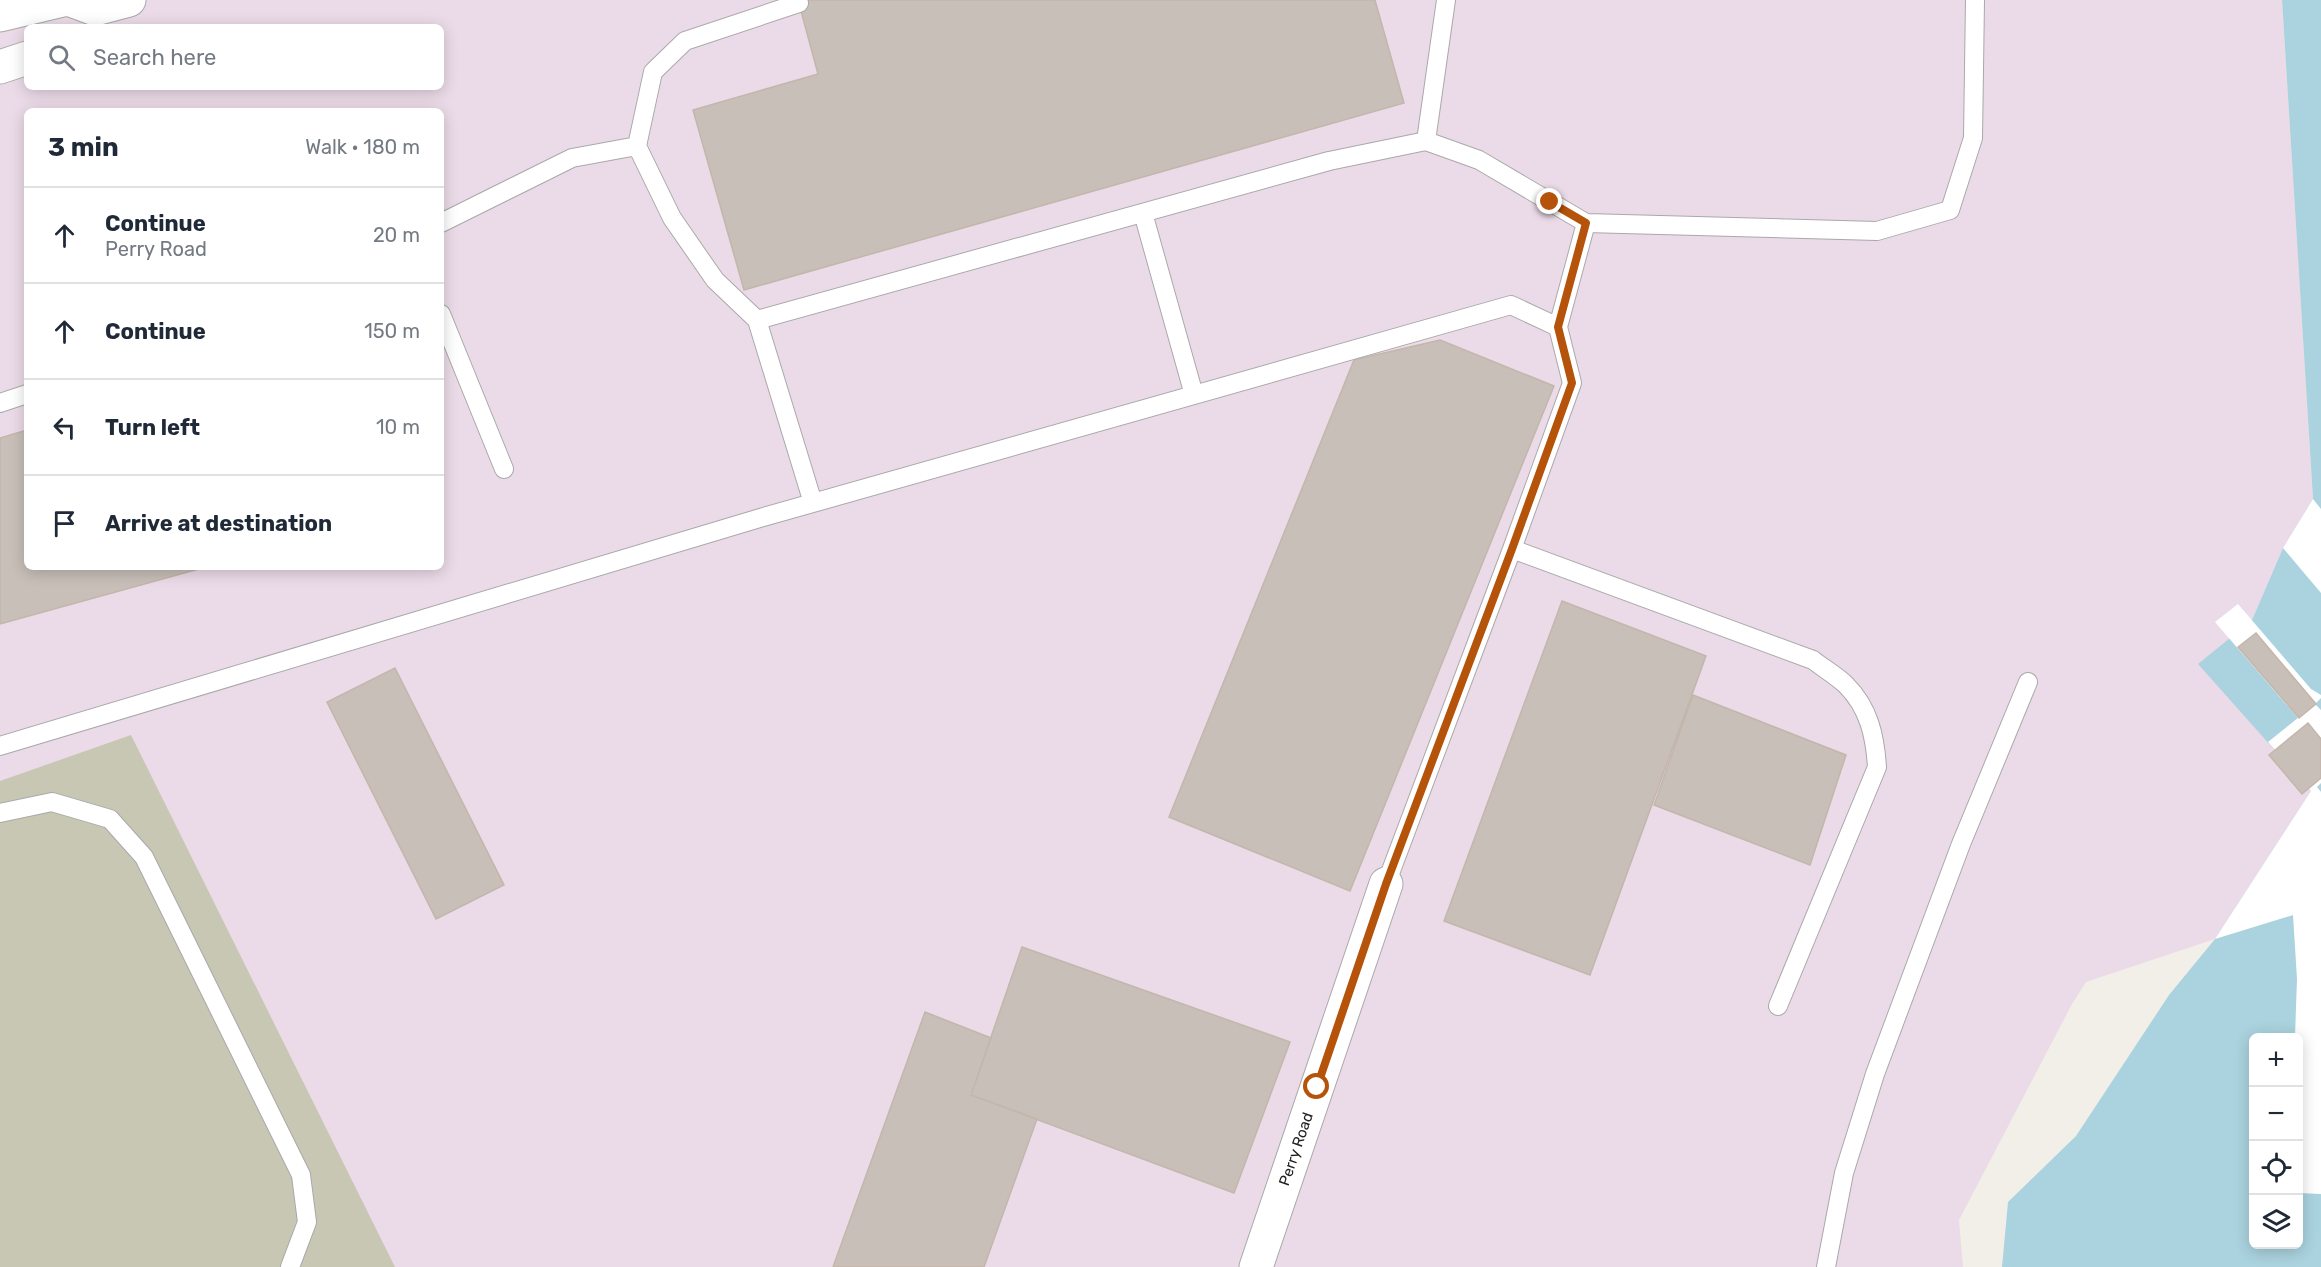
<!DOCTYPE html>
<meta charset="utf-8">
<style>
:root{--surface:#fff;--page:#f6f6f7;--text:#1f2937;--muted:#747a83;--line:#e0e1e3}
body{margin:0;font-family:Rubik,sans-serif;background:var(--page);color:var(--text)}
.controls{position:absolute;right:18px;bottom:18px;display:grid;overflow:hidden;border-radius:9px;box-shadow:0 3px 15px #0003}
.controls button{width:54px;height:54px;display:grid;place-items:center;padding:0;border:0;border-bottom:2px solid var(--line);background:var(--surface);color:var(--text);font:30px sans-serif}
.stop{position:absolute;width:18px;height:18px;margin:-14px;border:4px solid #b45309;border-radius:50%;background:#fff}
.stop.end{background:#b45309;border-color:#fff;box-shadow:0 2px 6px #0008}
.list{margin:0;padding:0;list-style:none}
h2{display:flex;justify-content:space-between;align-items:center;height:78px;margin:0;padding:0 24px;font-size:26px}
h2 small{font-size:20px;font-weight:400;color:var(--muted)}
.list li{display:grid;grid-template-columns:39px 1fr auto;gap:18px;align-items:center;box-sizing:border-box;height:96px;padding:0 24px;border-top:2px solid var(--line)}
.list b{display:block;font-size:22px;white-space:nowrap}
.list p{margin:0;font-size:20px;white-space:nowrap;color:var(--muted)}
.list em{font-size:20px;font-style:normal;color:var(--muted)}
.icon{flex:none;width:33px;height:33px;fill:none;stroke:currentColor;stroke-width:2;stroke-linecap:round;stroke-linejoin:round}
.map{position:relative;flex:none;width:2321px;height:1267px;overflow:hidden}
.search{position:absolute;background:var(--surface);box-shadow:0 3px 15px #0003;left:24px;top:24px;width:420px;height:66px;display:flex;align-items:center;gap:15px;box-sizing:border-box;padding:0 21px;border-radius:9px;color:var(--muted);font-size:22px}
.panel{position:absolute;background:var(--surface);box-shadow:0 3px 15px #0003;left:24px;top:108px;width:420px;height:462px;border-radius:9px}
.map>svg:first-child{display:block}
.industrial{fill:#ebdbe8;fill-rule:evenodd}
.construction{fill:#c7c7b4}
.water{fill:#aad3df;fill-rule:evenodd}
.pier{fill:#fff}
.building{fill:#c7bfb8;stroke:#c4b6ab;stroke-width:1.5}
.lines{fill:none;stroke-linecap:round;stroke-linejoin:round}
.lane-casing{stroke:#a9a9a9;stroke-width:20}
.street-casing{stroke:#a9a9a9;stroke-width:35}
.lane{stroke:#fff;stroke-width:18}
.street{stroke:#fff;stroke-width:33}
.route{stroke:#b45309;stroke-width:8}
.labels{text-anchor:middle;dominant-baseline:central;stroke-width:6;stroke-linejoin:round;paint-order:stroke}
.street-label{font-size:15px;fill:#222;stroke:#fff}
</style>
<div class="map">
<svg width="2321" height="1267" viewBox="0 0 2321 1267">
<rect width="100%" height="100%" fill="#f2efe9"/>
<path class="industrial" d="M 0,0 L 2282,0 L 2313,499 L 2283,548 L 2252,620 L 2199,664 L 2311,791 L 2215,939 L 2086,982 L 2072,1004 L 1959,1220 L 1963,1267 L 0,1267 ZM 27,27 L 441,27 L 441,87 L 27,87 ZM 27,111 L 441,111 L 441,567 L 27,567 Z"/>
<path class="construction" d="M 131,735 L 395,1267 L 0,1267 L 0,781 Z"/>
<path class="water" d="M 2282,0 L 2321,0 L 2321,1267 L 2002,1267 L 2008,1202 L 2076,1136 L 2169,995 L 2215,939 L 2311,791 L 2198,664 L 2252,620 L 2283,548 L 2313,499 ZM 2254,1038 L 2298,1038 L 2298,1244 L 2254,1244 Z"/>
<path class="pier" d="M 2313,499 L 2321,509 L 2321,593 L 2283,548 Z
M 2238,604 L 2311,689 L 2321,695 L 2321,698 L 2315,704 L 2321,710 L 2321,783 L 2317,787 L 2321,792 L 2321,1194 L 2299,1193 L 2298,1038 L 2295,1037 L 2297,979 L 2293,915 L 2215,939 L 2311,791 L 2268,742 L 2298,718 L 2215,622 Z"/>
<path class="building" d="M 798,0 L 1375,0 L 1404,103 L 744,290 L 693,110 L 818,74 Z
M 1440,340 L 1554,386 L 1350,891 L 1169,817 L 1354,360 Z
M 27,430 L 27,567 L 206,567 L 0,624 L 0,438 Z
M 1562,601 L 1706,656 L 1590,975 L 1444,921 Z
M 2256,633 L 2316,704 L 2299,718 L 2238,647 Z
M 395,668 L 504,885 L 436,919 L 327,702 Z
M 1693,695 L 1846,755 L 1810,865 L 1654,805 Z
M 2308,723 L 2321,739 L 2321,778 L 2302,794 L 2269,755 Z
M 1022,947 L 1290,1042 L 1234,1193 L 971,1095 Z
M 925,1012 L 991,1038 L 971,1095 L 1037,1119 L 984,1267 L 833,1267 Z"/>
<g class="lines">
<defs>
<path id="lane" d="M 1426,141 L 1446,0
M 637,146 L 653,72 L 685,41 L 799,3
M 1143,213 L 1194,395
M 441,223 L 572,158 L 637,146 L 672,218 L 715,280 L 757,320 L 813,503
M 441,314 L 504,469
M 757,320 L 1329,161 L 1426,141 L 1479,160 L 1586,223
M 1558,327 L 1586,223 L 1877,231 L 1950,210 L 1973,138 L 1975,0
M 0,403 L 27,394
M 1512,549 L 1813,660 C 1823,668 1837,676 1846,685 C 1869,708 1875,736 1877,767 L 1778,1006
M 0,746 L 760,518 L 1511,305 L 1558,327 L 1572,383 L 1512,549 L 1386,884
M 0,813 L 52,802 L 110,819 L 144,857 L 301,1175 L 307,1222 L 290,1267
M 1826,1267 L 1844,1173 L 1875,1074 L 1961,844 L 2028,682"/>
<path id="street" d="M 71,0 L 95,9 L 129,0
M 0,15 L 63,0
M 0,67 L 27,58
M 1256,1267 L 1386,884"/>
</defs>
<use href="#lane" class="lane-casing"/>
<use href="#street" class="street-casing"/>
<use href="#lane" class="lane"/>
<use href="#street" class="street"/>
</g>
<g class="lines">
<path class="route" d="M 1317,1087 L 1386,884 L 1512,549 L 1572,383 L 1558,327 L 1586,223 L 1550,202"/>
</g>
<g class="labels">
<g class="street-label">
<text transform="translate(1296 1149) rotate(-71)">Perry Road</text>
</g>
</g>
</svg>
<div class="controls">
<button>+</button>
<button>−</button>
<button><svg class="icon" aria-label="locate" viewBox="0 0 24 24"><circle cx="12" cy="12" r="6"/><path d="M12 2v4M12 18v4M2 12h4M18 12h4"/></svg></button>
<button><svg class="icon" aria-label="layers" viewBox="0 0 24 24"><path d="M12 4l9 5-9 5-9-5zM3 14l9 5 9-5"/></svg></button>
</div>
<div class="stop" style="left:1317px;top:1087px"></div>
<div class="stop end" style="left:1550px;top:202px"></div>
<div class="search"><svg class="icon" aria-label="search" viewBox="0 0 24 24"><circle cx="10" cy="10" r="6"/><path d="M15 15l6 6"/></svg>Search here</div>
<section class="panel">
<h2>3 min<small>Walk · 180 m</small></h2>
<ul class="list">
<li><svg class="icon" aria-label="ahead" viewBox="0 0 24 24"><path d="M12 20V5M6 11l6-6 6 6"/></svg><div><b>Continue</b><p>Perry Road</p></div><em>20 m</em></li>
<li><svg class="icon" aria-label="ahead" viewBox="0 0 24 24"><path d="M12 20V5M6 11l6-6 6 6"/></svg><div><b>Continue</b></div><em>150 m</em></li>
<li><svg class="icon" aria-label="left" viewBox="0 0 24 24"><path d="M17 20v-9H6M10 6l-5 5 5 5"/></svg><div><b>Turn left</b></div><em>10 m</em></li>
<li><svg class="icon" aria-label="arrive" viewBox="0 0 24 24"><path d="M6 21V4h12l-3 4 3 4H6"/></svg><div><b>Arrive at destination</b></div></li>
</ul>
</section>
</div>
